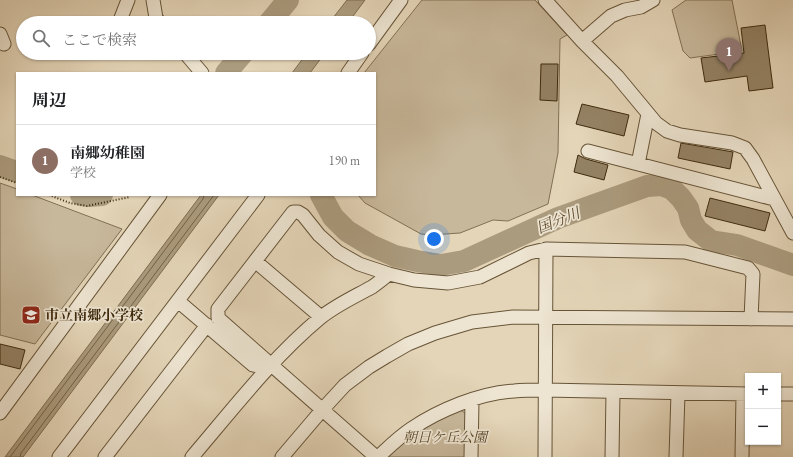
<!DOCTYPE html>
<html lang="ja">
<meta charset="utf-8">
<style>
:root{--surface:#fff;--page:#f6f6f6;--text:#202124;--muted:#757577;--line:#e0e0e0;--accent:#ea580c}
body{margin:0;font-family:"EB Garamond","Noto Serif JP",serif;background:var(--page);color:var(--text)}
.controls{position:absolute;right:12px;bottom:12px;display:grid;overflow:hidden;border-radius:0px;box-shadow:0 1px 3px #0004}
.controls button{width:36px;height:36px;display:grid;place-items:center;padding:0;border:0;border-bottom:1px solid var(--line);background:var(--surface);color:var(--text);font:20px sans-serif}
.you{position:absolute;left:434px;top:239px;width:14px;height:14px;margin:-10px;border:3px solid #fff;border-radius:50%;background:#1a73e8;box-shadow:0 0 0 6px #1a73e833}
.badge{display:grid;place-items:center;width:26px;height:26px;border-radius:50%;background:var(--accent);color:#fff;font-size:13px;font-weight:700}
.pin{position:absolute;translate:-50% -33px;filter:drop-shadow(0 1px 2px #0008)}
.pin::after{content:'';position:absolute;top:21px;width:14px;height:12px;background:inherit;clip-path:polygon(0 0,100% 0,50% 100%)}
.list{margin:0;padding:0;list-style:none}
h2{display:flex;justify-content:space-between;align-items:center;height:52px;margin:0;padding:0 16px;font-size:17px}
h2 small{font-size:13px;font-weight:400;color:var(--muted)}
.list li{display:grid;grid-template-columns:26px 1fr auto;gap:12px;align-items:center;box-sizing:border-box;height:72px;padding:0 16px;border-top:1px solid var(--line)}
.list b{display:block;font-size:15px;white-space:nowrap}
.list p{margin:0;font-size:13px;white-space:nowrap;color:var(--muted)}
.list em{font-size:13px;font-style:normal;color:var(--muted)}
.icon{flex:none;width:22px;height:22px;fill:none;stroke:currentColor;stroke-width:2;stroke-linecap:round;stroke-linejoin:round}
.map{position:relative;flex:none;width:793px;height:457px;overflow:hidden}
.search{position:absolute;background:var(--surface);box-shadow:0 1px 3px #0004;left:16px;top:16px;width:360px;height:44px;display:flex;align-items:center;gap:10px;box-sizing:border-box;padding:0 14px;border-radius:22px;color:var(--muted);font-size:15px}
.panel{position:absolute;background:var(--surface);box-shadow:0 1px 3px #0004;left:16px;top:72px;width:360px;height:124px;border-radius:0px}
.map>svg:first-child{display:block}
.green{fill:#c8b89b;stroke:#827054}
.water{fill:#ab9b7e;stroke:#7f6d50}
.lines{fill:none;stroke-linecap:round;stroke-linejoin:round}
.shore{stroke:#746245;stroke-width:1}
.river{stroke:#ab9b7e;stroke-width:22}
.building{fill:#948265;stroke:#3d290c}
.minor-casing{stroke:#675437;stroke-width:15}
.path{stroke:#3d290c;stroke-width:2;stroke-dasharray:1 2;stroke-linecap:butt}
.minor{stroke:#ede4d1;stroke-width:13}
.labels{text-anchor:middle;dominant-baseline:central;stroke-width:3.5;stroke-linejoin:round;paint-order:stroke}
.poi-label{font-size:14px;font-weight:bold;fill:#3d290c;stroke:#ede4d1;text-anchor:start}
.park-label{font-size:14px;font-style:italic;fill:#594629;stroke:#ede4d1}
.water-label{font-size:15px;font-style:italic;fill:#5e4b2e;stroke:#ede4d1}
</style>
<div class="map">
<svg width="793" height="457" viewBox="0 0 793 457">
<rect width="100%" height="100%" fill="#e4d5b8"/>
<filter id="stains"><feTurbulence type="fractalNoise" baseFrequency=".005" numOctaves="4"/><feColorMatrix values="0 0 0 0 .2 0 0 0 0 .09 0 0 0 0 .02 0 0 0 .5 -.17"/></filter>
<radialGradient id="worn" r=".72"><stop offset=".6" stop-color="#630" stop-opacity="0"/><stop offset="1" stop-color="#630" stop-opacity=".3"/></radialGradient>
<path class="green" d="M 422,0 L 535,0 L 567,35 L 560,39 L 558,153 L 548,204 L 508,221 L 493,220 L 460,233 L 431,235 L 421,234 L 365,203 L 358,195 L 375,195 L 375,73 L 364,73 Z
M 686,0 L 732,0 L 742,51 L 690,58 L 683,51 L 672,10 Z
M 0,183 L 17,189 L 17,195 L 32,195 L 122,229 L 35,344 L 0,335 Z
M 458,408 L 466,414 L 465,457 L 386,457 L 408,437 Z"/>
<path class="water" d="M 347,0 L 365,0 L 348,23 L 329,23 Z
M 307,53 L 325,53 L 310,73 L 292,73 Z
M 201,195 L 219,195 L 23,457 L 5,457 Z"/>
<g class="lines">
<path class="shore" d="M 10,457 L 203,199 L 204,195
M 20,457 L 21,453 L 214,195"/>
<path class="river" d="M 269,23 L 288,0
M 226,73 L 243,53
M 0,166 L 17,172
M 81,195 L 90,196 L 102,195
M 321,195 L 333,217 L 347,231 L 370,245 L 395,256 L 417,261 L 441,265 L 464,261 L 558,218 L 647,186 L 661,185 L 672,189 L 681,198 L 688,208 L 691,220 L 697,230 L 711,241 L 737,245 L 793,265"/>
</g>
<path class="building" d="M 765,25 L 773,88 L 749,91 L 747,76 L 705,82 L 701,58 L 744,53 L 741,28 Z
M 541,64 L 558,64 L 557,101 L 540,100 Z
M 582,104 L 629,115 L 624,136 L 576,124 Z
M 681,143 L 733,152 L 730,169 L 678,158 Z
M 578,155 L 586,159 L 608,165 L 604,180 L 574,172 Z
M 710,198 L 770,213 L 765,231 L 705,216 Z
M 0,344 L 25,350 L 20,369 L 0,364 Z"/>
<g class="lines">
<defs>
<path id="minor" d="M 153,0 L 156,18 L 160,23
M 545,0 L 582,41 L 617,76 L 656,123 L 667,131 L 680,135 L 732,143 L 745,148 L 753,159 L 793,233
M 119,23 L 128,0
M 0,34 L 4,44
M 582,41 L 611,16 L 625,10 L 641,7 L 653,0
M 369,44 L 401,0
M 185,53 L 202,73
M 348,73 L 362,53
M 588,151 L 774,199
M 638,164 L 648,114
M 255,261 L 321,317
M 178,301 L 253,365 L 262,367 L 271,365
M 778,394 L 793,394
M 0,413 L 160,195
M 59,457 L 258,195
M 105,457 L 207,325
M 192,457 C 233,409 272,358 320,318 C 336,305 354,297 372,287 C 378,283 384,278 389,274
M 282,457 L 322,410 L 345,385 L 369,367 L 387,356 L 408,344 L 435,333 L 472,322 L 513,317 L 793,319
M 376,457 L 218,318 L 218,309 L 293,212 L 298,212 L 303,215 L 319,235 L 338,252 L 359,264 L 389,274 L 414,280 L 448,283 L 480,277 L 529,253 L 546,249 L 685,252 L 748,268 L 753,274 L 751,319
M 378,457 C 389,447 399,437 411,429 C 439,410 480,393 514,391 C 524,390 535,390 545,390 L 748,394
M 471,457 L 472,400
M 545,457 L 546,249
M 612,457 L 613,392
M 676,457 L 678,393
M 742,457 L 743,394"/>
</defs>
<use href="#minor" class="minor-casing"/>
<path class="path" d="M 0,177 L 17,183
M 49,195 L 70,203 L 87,206 L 130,197"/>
<use href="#minor" class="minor"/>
</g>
<defs>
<symbol id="school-square" viewBox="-11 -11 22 22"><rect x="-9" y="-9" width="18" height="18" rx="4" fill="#8f2418" stroke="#ede4d1"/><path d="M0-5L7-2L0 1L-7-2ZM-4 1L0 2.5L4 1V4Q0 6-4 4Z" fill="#fff"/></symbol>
</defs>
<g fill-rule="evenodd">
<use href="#school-square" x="20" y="304" width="22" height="22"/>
</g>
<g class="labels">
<g class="poi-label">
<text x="45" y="315">市立南郷小学校</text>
</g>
<g class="park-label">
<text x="445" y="437">朝日ケ丘公園</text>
</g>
<g class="water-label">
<text transform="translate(558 220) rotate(-22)">国分川</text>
</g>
</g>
<rect width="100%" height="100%" filter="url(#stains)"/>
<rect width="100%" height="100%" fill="url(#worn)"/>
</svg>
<div class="controls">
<button>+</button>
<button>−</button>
</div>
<div class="you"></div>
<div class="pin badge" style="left:729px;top:71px;background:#8d6e63">1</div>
<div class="search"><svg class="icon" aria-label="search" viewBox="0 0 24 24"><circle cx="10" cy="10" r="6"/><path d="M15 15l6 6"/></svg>ここで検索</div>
<section class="panel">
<h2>周辺<small></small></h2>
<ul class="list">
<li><span class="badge" style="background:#8d6e63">1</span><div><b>南郷幼稚園</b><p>学校</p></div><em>190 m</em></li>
</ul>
</section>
</div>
